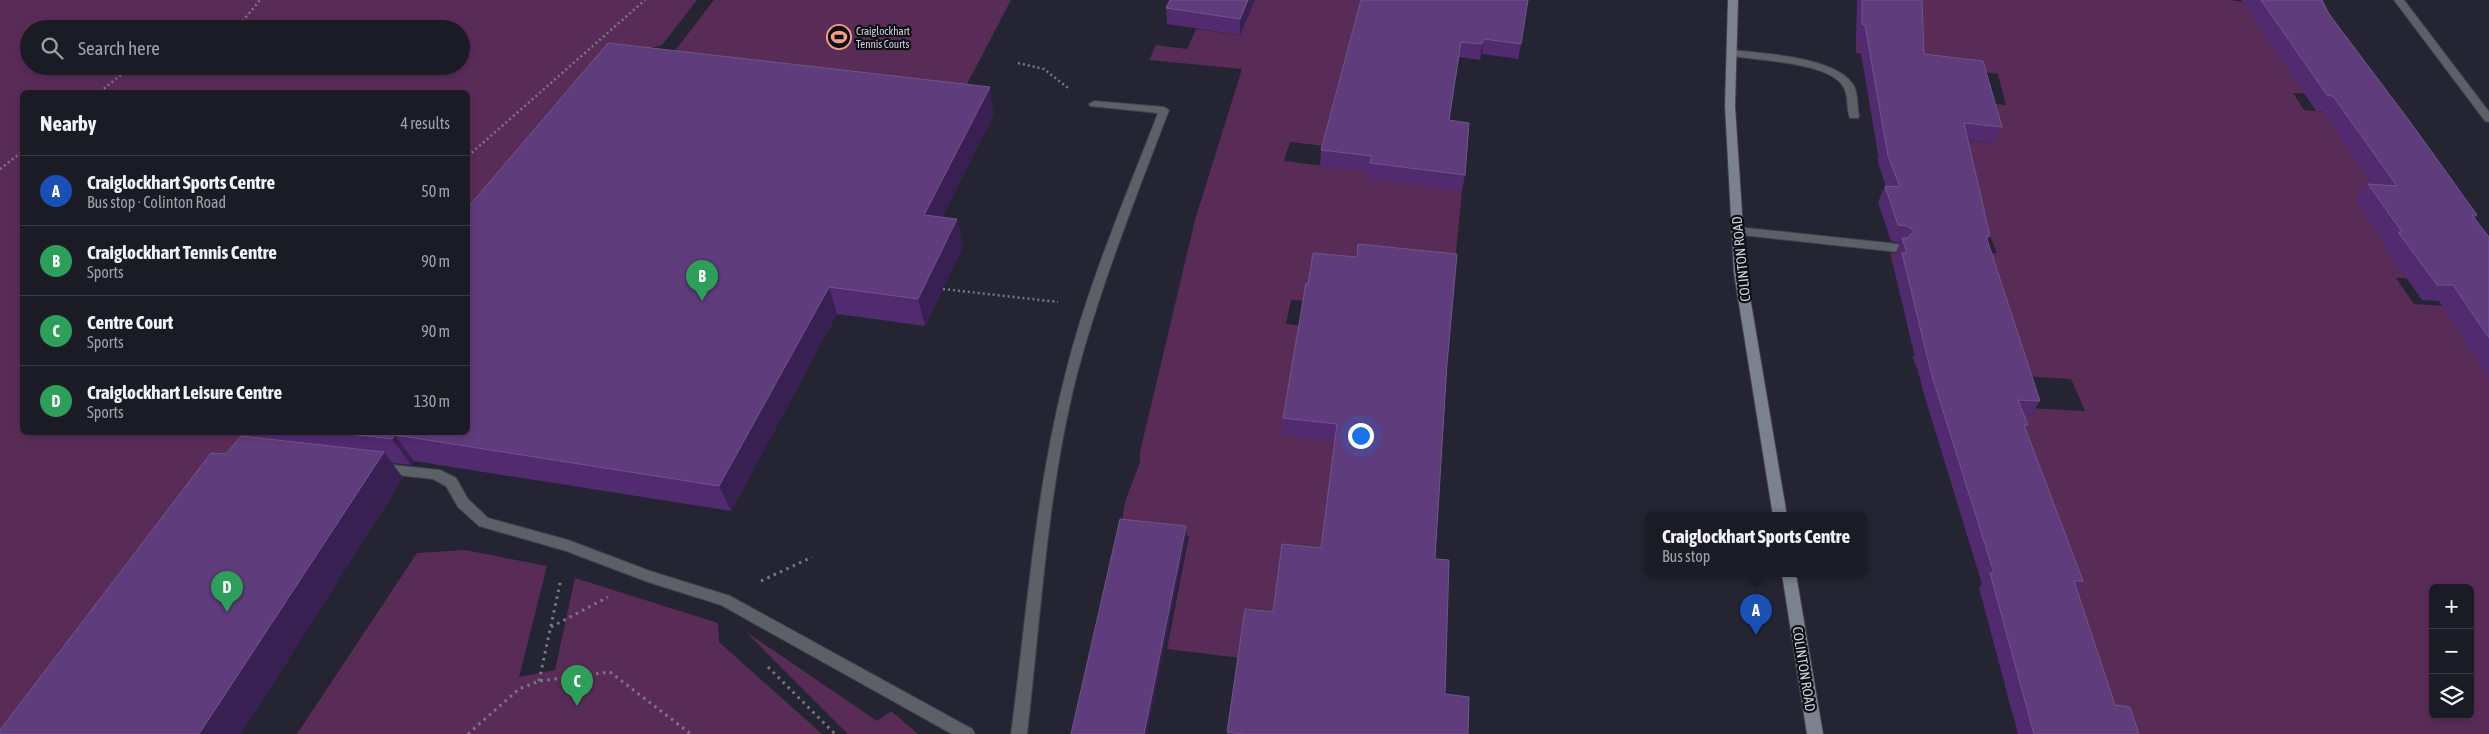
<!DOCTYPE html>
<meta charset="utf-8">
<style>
:root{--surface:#1b1b26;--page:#24242e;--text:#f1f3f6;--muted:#a0a1a7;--line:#393943;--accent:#ea580c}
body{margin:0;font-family:"Asap Condensed",sans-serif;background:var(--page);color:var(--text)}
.controls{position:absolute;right:15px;bottom:15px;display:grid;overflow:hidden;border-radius:8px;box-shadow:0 2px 8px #0003}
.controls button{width:45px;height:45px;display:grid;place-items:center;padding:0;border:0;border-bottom:1px solid var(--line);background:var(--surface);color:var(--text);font:25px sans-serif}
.you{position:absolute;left:1360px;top:435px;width:18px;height:18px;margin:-12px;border:4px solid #fff;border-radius:50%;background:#1a73e8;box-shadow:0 0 0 8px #1a73e833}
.badge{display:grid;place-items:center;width:32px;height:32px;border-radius:50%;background:var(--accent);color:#fff;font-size:16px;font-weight:700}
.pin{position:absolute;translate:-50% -41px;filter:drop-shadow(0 1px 2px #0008)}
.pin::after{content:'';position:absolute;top:26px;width:18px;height:15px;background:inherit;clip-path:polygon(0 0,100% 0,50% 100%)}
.popup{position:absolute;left:1645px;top:512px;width:222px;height:65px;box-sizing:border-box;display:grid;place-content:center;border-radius:8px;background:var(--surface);filter:drop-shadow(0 1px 4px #0005);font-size:16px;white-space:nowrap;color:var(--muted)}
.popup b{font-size:19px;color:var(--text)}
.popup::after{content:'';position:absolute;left:50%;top:100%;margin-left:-10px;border:10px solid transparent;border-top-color:var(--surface)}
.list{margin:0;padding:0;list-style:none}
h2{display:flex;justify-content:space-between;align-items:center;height:65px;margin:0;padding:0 20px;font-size:21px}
h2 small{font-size:16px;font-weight:400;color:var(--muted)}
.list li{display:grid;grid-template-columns:32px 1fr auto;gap:15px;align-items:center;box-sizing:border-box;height:70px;padding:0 20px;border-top:1px solid var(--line)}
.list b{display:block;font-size:19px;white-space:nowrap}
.list p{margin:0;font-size:16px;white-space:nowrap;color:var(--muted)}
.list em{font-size:16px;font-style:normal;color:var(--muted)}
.icon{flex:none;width:28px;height:28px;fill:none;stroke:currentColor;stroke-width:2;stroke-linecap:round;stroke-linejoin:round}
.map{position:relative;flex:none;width:2489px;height:734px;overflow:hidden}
.search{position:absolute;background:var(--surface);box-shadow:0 2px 8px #0003;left:20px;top:20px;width:450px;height:55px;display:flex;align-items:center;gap:12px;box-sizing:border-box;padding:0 18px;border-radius:28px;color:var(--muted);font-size:19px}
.panel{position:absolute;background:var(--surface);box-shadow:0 2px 8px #0003;left:20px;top:90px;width:450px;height:345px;border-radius:8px}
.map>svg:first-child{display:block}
.green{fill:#592c57;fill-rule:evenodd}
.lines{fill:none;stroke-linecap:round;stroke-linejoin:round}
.lane-casing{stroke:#40404e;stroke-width:2}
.street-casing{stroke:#40404e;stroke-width:2}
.secondary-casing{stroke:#40404e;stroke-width:2}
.path-far1{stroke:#777884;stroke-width:2.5;stroke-dasharray:2 3;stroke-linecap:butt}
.path{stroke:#777884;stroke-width:3;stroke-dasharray:2.5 4.5;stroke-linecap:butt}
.lane{fill:#5c6067;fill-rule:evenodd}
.street{fill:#5c6067;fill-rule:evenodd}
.secondary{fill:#7b818d;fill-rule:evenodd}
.wall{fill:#512a70}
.shaded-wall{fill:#392053}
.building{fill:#5f3c7c;stroke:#71548b}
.labels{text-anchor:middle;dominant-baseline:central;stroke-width:4.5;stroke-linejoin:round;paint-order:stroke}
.far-poi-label{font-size:11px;fill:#d2d3dd;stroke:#0e0e15;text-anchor:start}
.street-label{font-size:14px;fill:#d2d3dd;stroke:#0e0e15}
</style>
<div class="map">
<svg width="2489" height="734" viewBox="0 0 2489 734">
<rect width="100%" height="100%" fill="#242433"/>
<path class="green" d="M 0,0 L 697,0 L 662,45 L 619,57 L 468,216 L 468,92 L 22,92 L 22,432 L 279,433 L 31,734 L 0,734 ZM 29,29 L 461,29 L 461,66 L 29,66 Z
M 714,0 L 1011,0 L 954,109 L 657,74 Z
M 1255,0 L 1364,0 L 1340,79 L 1325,146 L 1290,142 L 1284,161 L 1371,172 L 1462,191 L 1454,272 L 1307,301 L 1291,300 L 1286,324 L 1304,326 L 1336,441 L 1370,514 L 1272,629 L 1240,658 L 1167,649 L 1189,536 L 1121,528 L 1125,502 L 1140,462 L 1140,452 L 1195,220 L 1242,69 L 1149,60 L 1156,45 L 1187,49 L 1196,29 L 1240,35 Z
M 1914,0 L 2229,0 L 2309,9 L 2330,94 L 2293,93 L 2304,110 L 2327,112 L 2384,202 L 2356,200 L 2370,221 L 2398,222 L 2386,248 L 2407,278 L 2396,278 L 2414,304 L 2489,309 L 2489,734 L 2120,734 L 2011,708 L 2005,686 L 2093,695 L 2002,463 L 2026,408 L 2085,411 L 2071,379 L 1917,369 L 1912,356 L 1964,360 L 1894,269 L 1890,253 L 1968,261 L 1964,251 L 1997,253 L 1989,233 L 1965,231 L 1910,171 L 1880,169 L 1877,158 L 1879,157 L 1877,145 L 1956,139 L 1993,143 L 1983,103 L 2006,105 L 1998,74 L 1856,53 L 1856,40 L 1916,50 ZM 2433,588 L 2470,588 L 2470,715 L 2433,715 Z
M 465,550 L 547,566 L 519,677 L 555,670 L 575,578 L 718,623 L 719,642 L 822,734 L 297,734 L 417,553 Z
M 746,632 L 877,721 L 891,711 L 918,734 L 848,734 Z"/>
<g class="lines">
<defs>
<path id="lane" d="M 1731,50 C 1761,53 1838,57 1854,86 C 1858,95 1857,106 1859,116 L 1858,118 L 1850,118 C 1846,109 1849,97 1844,88 C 1831,61 1754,61 1727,55 L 1727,51 Z
M 1094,101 L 1164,107 L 1169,110 C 1136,197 1101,284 1077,374 C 1047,492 1041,614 1027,734 L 1011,734 C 1027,614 1035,493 1065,376 C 1087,286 1125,199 1158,113 L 1090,106 L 1089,104 Z
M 1737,227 L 1898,244 L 1904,248 L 1898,252 L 1733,234 L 1731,231 Z
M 383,464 L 440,470 L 456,478 L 468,499 L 488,518 L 568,540 L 650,571 L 730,596 L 972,729 L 975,734 L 952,734 L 721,605 L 648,582 L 566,551 L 479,526 L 458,507 L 446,486 L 433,479 L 378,473 L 376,469 L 378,465 Z"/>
<path id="street" d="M 2394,0 L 2404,0 L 2489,112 L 2489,122 L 2485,121 Z"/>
<path id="secondary" d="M 1728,0 L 1738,0 L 1735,106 L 1746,273 L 1787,516 L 1773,516 L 1734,273 L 1725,106 Z
M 1782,574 L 1796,574 L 1823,734 L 1807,734 Z"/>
</defs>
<use href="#lane" class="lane-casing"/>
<use href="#street" class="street-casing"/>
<use href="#secondary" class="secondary-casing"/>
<path class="path-far1" d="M 236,29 L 260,0
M 1018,63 L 1044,69 L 1068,88
M 100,92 L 128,69 L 135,66
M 468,156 L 645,0
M 0,169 L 22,152
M 943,289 L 1058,302"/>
<path class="path" d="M 254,440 L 260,432
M 761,581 L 812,557
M 551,627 L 608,597
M 768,667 L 835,734
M 539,681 L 561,579
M 468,734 L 519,689 L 539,681 L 610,672 L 691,734"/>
<use href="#lane" class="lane"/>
<use href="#street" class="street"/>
<use href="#secondary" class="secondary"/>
</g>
<path class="wall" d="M 1170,0 L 1255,0 L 1240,35 L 1167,24 L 1166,8 Z
M 1361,0 L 1521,44 L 1518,59 L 1482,54 L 1480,60 L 1459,57 L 1449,120 L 1465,175 L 1462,191 L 1369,179 L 1370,172 L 1320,166 L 1321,150 Z
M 1857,0 L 1922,0 L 1924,54 L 2002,127 L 1994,143 L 1968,140 L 1990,236 L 1987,241 L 2040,401 L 2030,416 L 2024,416 L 2028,425 L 2026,429 L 2083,581 L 2076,589 L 2115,705 L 2139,734 L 2018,734 L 1979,588 L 1982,584 L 1923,391 L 1894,269 L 1897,262 L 1895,254 L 1900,243 L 1891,241 L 1878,202 L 1885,186 L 1886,187 L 1881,172 L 1859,41 L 1856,40 Z
M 2241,0 L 2322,0 L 2329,14 L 2477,215 L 2475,218 L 2489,237 L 2489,378 L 2439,301 L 2422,300 L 2385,248 L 2387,246 L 2355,200 L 2368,184 L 2372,184 L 2322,111 L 2316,111 Z
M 994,114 L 942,217 L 963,246 L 925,326 L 837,314 L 731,511 L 414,461 L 411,465 L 392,463 L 403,478 L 241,734 L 0,734 L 226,454 L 264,439 L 259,432 L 468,432 L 469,206 Z
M 1447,364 L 1435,559 L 1445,694 L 1468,734 L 1227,734 L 1227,732 L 1273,612 L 1321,548 L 1335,441 L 1282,435 L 1283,418 Z"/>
<path class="shaded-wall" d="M 1248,0 L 1255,0 L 1240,35 L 1240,19 Z
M 1484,39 L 1482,54 L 1480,60 L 1482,44 Z
M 990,87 L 994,114 L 930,241 L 924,215 Z
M 957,219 L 963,246 L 925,326 L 918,299 Z
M 829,287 L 837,314 L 731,511 L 719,486 Z
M 395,435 L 414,461 L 411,465 L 392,439 Z
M 384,452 L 403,478 L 241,734 L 199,734 Z
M 1186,526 L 1187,536 L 1147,734 L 1144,734 Z"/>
<path class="building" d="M 1170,0 L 1248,0 L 1240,19 L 1166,8 Z
M 1361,0 L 1528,0 L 1521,44 L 1484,39 L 1482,44 L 1461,42 L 1449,120 L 1469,123 L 1465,175 L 1370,163 L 1372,156 L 1321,150 Z
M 1862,0 L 1922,0 L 1924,54 L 1983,61 L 2002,127 L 1964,123 L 1990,236 L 1986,236 L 2040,401 L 2018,400 L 2028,425 L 2024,425 L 2083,581 L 2074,581 L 2115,705 L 2130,707 L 2139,734 L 2034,734 L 1990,573 L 1994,573 L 1932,376 L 1902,253 L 1907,253 L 1902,238 L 1907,238 L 1914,231 L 1907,226 L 1898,225 L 1885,186 L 1900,187 L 1888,156 L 1865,25 L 1862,24 Z
M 2261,0 L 2322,0 L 2329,14 L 2411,123 L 2477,215 L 2472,215 L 2489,237 L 2489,338 L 2453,285 L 2437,285 L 2398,232 L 2402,232 L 2368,184 L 2397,186 L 2333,96 L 2327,95 Z
M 608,43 L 990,87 L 924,215 L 957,219 L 918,299 L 829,287 L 719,486 L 395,435 L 392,439 L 332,432 L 468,432 L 468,206 L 469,206 Z
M 1358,244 L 1457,254 L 1447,364 L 1435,559 L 1449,560 L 1445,694 L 1469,697 L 1468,734 L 1244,734 L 1227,732 L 1245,609 L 1273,612 L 1282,544 L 1321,548 L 1337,424 L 1283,418 L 1306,283 L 1308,284 L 1313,253 L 1357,257 Z
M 241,436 L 384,452 L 199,734 L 0,734 L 0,730 L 211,453 L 226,454 Z
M 1120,519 L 1186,526 L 1144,734 L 1071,734 Z"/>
<defs>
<symbol id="stadium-ring" viewBox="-11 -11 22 22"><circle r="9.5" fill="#0e0e15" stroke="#f49e88" stroke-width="1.5"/><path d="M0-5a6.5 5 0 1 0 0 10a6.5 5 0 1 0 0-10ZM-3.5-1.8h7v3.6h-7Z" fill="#f49e88"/></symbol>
</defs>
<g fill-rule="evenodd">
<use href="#stadium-ring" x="825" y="23" width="28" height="28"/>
</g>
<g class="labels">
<g class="far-poi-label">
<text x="856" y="31">Craiglockhart<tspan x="856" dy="13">Tennis Courts</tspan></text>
</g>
<g class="street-label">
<text transform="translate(1741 259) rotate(-96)">COLINTON ROAD</text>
<text transform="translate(1804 669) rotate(81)">COLINTON ROAD</text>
</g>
</g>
</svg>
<div class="controls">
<button>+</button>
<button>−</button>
<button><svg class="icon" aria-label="layers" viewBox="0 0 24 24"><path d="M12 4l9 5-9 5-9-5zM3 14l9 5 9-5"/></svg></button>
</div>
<div class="you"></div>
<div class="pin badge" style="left:1756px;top:635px;background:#1a4fb4">A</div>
<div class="popup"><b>Craiglockhart Sports Centre</b>Bus stop</div>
<div class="pin badge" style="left:702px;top:301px;background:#2e9e5b">B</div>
<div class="pin badge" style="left:577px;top:706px;background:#2e9e5b">C</div>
<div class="pin badge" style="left:227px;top:612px;background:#2e9e5b">D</div>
<div class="search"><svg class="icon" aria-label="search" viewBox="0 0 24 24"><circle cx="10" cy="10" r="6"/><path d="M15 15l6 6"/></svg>Search here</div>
<section class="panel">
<h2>Nearby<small>4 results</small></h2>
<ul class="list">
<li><span class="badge" style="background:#1a4fb4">A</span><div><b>Craiglockhart Sports Centre</b><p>Bus stop · Colinton Road</p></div><em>50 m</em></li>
<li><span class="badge" style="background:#2e9e5b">B</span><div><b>Craiglockhart Tennis Centre</b><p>Sports</p></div><em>90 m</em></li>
<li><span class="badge" style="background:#2e9e5b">C</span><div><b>Centre Court</b><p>Sports</p></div><em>90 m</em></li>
<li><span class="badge" style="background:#2e9e5b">D</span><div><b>Craiglockhart Leisure Centre</b><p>Sports</p></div><em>130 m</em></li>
</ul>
</section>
</div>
